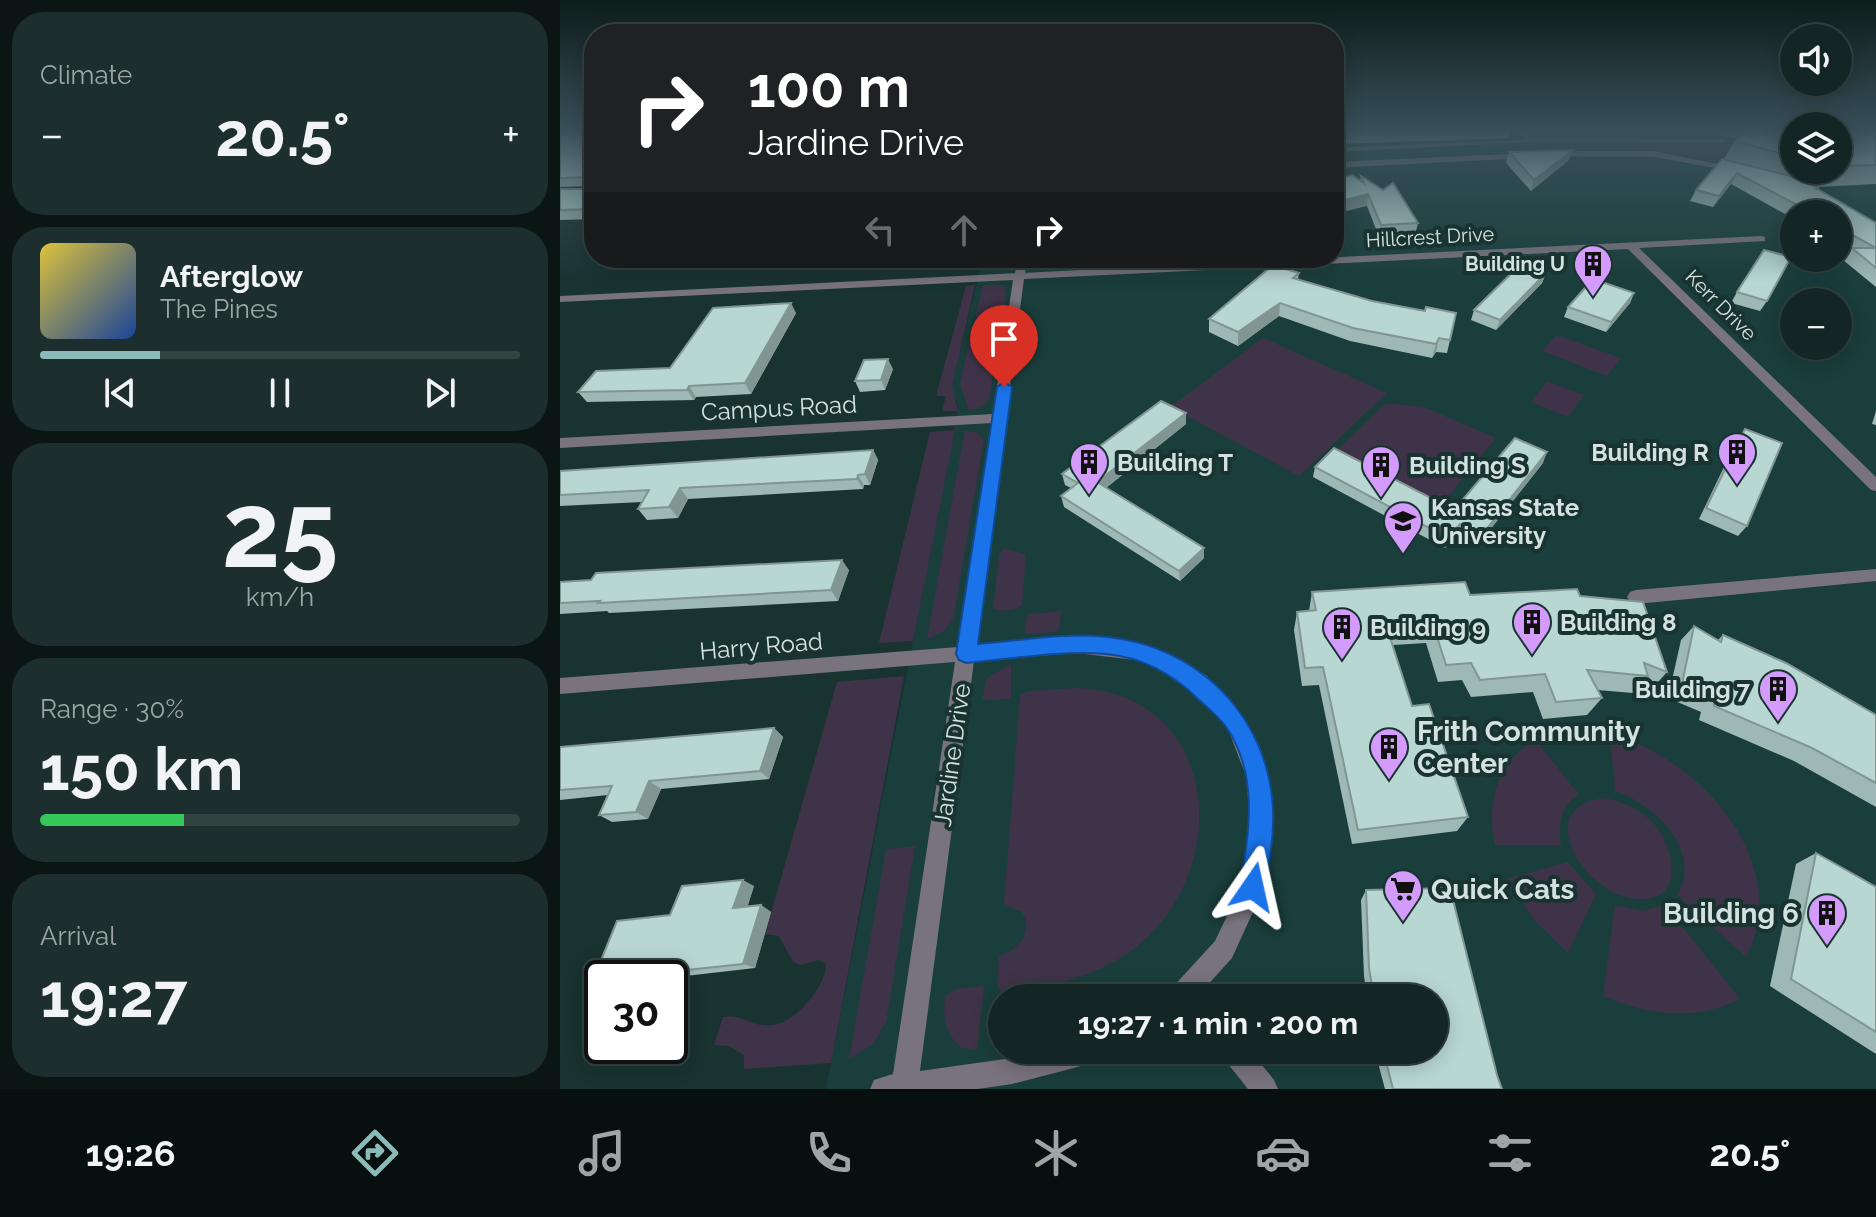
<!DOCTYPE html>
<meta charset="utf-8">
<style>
:root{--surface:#132625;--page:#1c2e2d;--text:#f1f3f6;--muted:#9da5a7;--line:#324342;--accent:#8bbbb9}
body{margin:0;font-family:Raleway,sans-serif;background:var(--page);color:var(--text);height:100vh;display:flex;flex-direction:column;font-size:30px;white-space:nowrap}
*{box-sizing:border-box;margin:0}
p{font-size:26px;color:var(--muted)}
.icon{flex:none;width:44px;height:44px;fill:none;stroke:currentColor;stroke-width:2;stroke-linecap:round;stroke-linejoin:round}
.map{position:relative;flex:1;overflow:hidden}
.sheet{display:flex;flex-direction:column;gap:12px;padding:12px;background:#0a1514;width:560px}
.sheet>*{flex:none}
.top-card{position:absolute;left:24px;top:24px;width:760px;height:244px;border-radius:32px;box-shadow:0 4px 20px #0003,0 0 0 2px var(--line);background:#202124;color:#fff;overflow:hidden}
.tools{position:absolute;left:1220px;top:24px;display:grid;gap:16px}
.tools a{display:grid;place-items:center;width:72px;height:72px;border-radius:50%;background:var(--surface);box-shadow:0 4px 20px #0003,0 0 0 2px var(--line);font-size:40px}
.speed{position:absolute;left:24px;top:960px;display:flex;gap:16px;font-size:40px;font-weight:700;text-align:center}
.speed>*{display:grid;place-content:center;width:104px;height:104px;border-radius:50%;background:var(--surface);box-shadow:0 4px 20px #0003,0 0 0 2px var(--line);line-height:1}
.speed .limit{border:4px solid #111;border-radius:12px;background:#fff;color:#111}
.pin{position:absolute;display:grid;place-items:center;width:68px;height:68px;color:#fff;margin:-82px -34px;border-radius:50% 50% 50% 0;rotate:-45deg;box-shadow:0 0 8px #0007}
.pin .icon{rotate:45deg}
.me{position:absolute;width:88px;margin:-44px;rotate:11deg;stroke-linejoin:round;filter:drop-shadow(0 0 6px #0008)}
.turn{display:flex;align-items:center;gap:28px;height:168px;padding:0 32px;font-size:36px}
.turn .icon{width:104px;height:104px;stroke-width:2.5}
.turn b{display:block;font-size:56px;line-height:68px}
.lanes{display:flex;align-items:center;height:76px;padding:0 32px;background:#0003;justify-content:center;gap:40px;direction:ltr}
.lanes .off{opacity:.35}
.big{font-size:60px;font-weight:700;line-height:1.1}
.sheet .card{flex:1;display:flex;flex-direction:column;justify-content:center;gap:12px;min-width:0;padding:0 28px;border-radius:32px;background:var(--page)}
.sheet .dial{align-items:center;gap:0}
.dial b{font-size:104px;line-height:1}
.song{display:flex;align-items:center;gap:24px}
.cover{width:96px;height:96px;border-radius:12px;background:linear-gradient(135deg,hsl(50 70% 55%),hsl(220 70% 35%))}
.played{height:8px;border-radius:4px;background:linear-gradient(90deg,var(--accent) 25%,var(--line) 25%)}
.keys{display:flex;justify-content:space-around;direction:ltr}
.heat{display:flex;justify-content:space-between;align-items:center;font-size:44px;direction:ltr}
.charge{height:12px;border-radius:6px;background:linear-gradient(90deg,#34c759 30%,var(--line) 0)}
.trip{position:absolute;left:428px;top:984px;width:460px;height:80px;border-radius:40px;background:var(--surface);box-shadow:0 4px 20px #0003,0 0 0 2px var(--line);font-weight:700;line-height:80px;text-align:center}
.tab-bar{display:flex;height:128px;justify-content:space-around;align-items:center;background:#080f0f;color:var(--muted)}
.tab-bar .icon{width:56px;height:56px}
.tab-bar .current{color:var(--accent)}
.tab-bar b{font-size:36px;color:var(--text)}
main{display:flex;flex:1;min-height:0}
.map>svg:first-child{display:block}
.built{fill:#1a3e3b;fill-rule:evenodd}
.green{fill:#3f3349}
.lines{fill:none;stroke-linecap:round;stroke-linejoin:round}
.lane{fill:#78737c;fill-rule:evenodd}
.street{fill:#78737c;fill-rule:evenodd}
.wall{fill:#9eb8b5}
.shaded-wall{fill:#819693}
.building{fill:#b8d6d2;stroke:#819693;stroke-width:2}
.route{fill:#1a73e8;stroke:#114b97;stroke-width:2}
.labels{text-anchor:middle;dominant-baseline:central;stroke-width:8;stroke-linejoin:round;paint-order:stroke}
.far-street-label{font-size:20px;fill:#d3e2e0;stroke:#193331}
.far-poi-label{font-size:20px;font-weight:bold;fill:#d3e2e0;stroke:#193331;text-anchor:end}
.street-label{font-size:24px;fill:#d3e2e0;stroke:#193331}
.poi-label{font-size:24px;font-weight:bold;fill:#d3e2e0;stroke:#193331;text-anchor:start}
.near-poi-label{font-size:28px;font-weight:bold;fill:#d3e2e0;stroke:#193331;text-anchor:start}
</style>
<main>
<section class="sheet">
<div class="card"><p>Climate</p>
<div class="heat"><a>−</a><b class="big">20.5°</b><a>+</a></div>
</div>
<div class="card">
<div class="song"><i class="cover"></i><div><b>Afterglow</b><p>The Pines</p></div></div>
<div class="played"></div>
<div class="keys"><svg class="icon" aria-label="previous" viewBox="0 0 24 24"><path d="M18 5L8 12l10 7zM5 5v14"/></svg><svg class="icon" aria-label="pause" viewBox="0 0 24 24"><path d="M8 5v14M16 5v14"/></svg><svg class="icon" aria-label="next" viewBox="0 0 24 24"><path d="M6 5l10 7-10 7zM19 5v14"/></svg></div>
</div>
<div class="card dial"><b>25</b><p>km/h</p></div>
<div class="card"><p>Range · 30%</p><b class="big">150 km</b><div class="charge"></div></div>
<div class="card"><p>Arrival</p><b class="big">19:27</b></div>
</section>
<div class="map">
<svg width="1316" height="1089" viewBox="0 0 1316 1089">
<rect width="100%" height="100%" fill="#193331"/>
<path class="built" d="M774 131H1234V170H1278L1316 131V1089H266L395 426 398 407 391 388 423 258H774ZM1234 214H1278V258H1234ZM1234 302H1278V346H1234ZM442 998H874V1050H442Z"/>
<g class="green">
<path d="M970 131H1126L1157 140H1046L1037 133 994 138Z"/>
<path d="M1066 143H1164L1173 147 1176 164 1064 146Z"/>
<path d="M415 285 392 386 398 411H382L386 396H376L406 286Z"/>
<path d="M423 285H443L446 293 429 399 422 407 409 411 400 383Z"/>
<path d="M996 335 1061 358 1047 376 982 351Z"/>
<path d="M703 338 827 393 739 476 610 407Z"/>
<path d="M987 381 1024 395 1008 417 971 402Z"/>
<path d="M826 403 864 407 936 438 882 504 776 451Z"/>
<path d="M395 430 353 641 319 643 370 432Z"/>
<path d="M405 430 418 433 424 439 393 620 383 632 367 639Z"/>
<path d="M444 548 466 554 462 605C457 611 441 611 433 610L439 555Z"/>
<path d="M504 611 501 613 499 629 496 632 465 634 466 619 470 614Z"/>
<path d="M451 664V699L422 700 427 678Z"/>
<path d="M344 676 271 1063 184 1069V1055L169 1046 154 1045 163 1017C175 1015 182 1019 193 1023 219 1031 236 1017 251 998 259 988 266 976 266 964L258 960 240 965 233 962 219 936 205 934 277 682Z"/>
<path d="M517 688C657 693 674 862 582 942 542 977 493 986 442 992L437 986 439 956C459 949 474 932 462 912L444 904 460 695 467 691Z"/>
<path d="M1050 735C1139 755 1235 864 1186 957L1117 895C1144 851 1094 804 1055 791Z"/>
<path d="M976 740 1019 795C1000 804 998 826 1001 845H935C926 803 936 762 976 740Z"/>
<path d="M1045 798C1062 802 1076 807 1089 819 1115 842 1128 904 1076 899 1023 894 970 805 1045 798Z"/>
<path d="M355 846 326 1022 313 1044 289 1059 326 849Z"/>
<path d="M1008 862 1036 894 1008 953 975 921 947 879Z"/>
<path d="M1055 905 1082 911 1105 905 1180 999C1134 1022 1089 1015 1043 996Z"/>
<path d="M424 986 417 1049 402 1048C384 1034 383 1018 385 996L396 989Z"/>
</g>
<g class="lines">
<g class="lane">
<path d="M958 131H966L970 138 1161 139 1165 141 1161 143 973 142 774 152V148L964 140Z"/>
<path d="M991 151H1094L1182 169 1178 172 1094 157 988 156 987 154Z"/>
<path d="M971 153V157L968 158 774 168V162Z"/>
<path d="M458 258H468L464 278 459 281 454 278Z"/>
<path d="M1316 569V581L1076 604 1070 602 1067 597 1070 592 1076 590Z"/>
<path d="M660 1050H690L714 1080 718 1089H688L664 1059Z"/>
</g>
<path class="street" d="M1201 236 1205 237V241L1079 248 1316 477V491L1311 490 1068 249 464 279 416 645 517 637 586 646 646 675 683 717 707 776 712 834 698 901 672 958 636 998H608L611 989 655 941 679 891 691 834 686 776 668 729 633 687 583 661 517 653 414 661 360 1071 452 1058 483 1050H546L542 1059 533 1063 452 1084 418 1089H310L314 1080 333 1074 395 662 0 694V678L398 647 432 423 0 448V438L433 414 453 280 0 302V296Z"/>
</g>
<g class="wall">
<path d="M0 131H34V219L0 220V189H28L29 186 0 187Z"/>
<path d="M774 131H951L949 138 774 144Z"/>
<path d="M1148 131H1234V170H1278V131H1316V184L1257 187 1259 188 1258 189 1316 223V287L1283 260 1290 250 1278 243V214H1234V219L1171 184 1153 207 1130 201 1136 190 1164 159 1176 138Z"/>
<path d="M949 152 1009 160 971 191 946 163Z"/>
<path d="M801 176 858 223 855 235 819 237 807 206 800 181Z"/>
<path d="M196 258H230L226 265 200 267Z"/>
<path d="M739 273 738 279 890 340 887 353 876 352 872 358 790 341 719 316 678 346 649 332V319Z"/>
<path d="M986 273 982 283 936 330 911 320 914 310Z"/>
<path d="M1177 292 1207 301 1200 311 1171 303Z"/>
<path d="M1074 293 1070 303 1046 332 1004 317 1008 307Z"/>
<path d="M236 313 191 394 136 397 134 400 27 402 18 392 110 368Z"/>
<path d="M333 369 325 390 300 392 295 381Z"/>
<path d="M1316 411V425L1312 424Z"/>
<path d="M626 413V424L546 488 644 558 620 581 504 507 501 496 511 488 505 485 502 474Z"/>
<path d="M1185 429 1187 526 1178 536 1139 519 1177 440Z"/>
<path d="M313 450 318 460 310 485H304L303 489 128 499 118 518 87 520 78 509 82 502 0 506V471Z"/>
<path d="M983 463 917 546 896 535 885 548 753 477 755 467 894 510Z"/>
<path d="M289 570 278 601 49 613 47 611 0 614V582Z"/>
<path d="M752 592 1020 596 1107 672 1091 690 1080 685 1073 693 1037 690 1042 698 1027 715 983 719 973 692 911 697 902 680 878 682 866 643 833 645 852 706 908 817 897 831 792 844 759 685 742 686 734 630 737 612 749 611Z"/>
<path d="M1134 626 1158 640 1163 635 1316 715V807L1234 761 1139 720 1141 712 1108 698 1121 640Z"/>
<path d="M214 728 223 737 209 779 101 789 88 819 52 822 39 815 48 795 0 800V747Z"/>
<path d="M1256 853 1316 887V1054L1210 986 1236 864Z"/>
<path d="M194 886 187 907 201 905 211 912 195 968 108 978H42V982L33 980 110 915Z"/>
<path d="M806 890 937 1075 942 1089H825L818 1063 816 1050H874V998H807L804 976 801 900Z"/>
</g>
<g class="shaded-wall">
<path d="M1013 150 1009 160 971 191 974 180Z"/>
<path d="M1177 173 1171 184 1153 207 1159 196Z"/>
<path d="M808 194 807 206 774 214V203Z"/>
<path d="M222 258H230L226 265Z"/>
<path d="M986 273 982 283 936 330 940 320Z"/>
<path d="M1074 293 1070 303 1046 332 1051 322Z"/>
<path d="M231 303 236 313 191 394 185 383Z"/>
<path d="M720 303 719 316 678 346V332Z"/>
<path d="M879 338 876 352 872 358 876 344Z"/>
<path d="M328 359 333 369 325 390 321 380Z"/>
<path d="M129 386 136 397 134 400 127 390Z"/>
<path d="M626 413V424L539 493 537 482Z"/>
<path d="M313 450 318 460 310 485 305 474Z"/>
<path d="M987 452 983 463 917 546 921 536Z"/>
<path d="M298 475 304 485 303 489 297 479Z"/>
<path d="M120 488 128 499 118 518 109 507Z"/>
<path d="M900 524 896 535 885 548 888 538Z"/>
<path d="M644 548V558L620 581 619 571Z"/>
<path d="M282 560 289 570 278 601 271 590Z"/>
<path d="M214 728 223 737 209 779 200 771Z"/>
<path d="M89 781 101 789 88 819 76 812Z"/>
<path d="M183 880 194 886 185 915 173 908Z"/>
<path d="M201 905 211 912 195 968 183 964Z"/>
</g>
<g class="building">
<path d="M0 131H34V209L0 210V189H28L31 180 28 177 0 178Z"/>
<path d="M1183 131H1234V157L1174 141Z"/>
<path d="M1278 131H1316V165L1278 166Z"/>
<path d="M1013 150 974 180 949 152Z"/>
<path d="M1162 159 1227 175 1259 188H1256L1316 223V248L1278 227V214H1254L1177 173 1159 196 1136 190Z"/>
<path d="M792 175 804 183 801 176 823 190 833 183 858 223 821 225 808 194 774 203V181Z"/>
<path d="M1292 248H1316V268Z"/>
<path d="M1204 250 1231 257 1207 301 1177 292Z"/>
<path d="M961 264 986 273 940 320 914 310Z"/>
<path d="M713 265 739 273 733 278 812 301 865 311 866 307 896 313 890 340 879 338 876 344 793 328 720 303 678 332 649 319Z"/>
<path d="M1033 279 1074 293 1051 322 1008 307Z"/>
<path d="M231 303 185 383 129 386 127 390 18 392 36 371 110 368 153 308Z"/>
<path d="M328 359 321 380 295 381 304 360Z"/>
<path d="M601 401 626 413 537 482 644 548 619 571 501 496 518 483 502 474Z"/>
<path d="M1185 429 1222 443 1187 526 1146 508Z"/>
<path d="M955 438 987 452 921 536 900 524 888 538 755 467 774 448 894 510Z"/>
<path d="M313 450 305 474 298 475 297 479 120 488 109 507 78 509 89 490 0 495V471Z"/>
<path d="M282 560 271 590 38 603 40 601 0 603V582L31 580 36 573Z"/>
<path d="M905 582 910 595 1017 589 1020 596 1083 602 1107 672 1084 663 1088 676 1027 670 1042 698 996 702 985 674 920 680 911 663 886 665 873 624 827 628 852 706 869 704 908 817 798 830 763 667 745 668 737 612 756 610 752 592Z"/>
<path d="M1134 626 1161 642 1163 635 1226 663 1316 715V783L1252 748 1154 706 1155 698 1122 684Z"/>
<path d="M214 728 200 771 89 781 76 812 39 815 52 786 0 790V747Z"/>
<path d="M1256 853 1316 887V1032L1231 979Z"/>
<path d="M183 880 173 908 201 905 183 964 33 980 57 921 110 915 122 886Z"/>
<path d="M890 888 937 1075 942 1089H833L823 1050H874V998H814L809 968 806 890Z"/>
</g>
<linearGradient id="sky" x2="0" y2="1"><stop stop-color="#0e1c1b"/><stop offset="0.46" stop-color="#38505a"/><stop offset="1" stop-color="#38505a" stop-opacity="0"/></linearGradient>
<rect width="1316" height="283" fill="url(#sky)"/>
<path class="route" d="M444 382 452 387 418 644C460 641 505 632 547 637 655 648 727 741 711 848 709 864 708 881 702 896L693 900 683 896 680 887C689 832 699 777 667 728 659 717 647 707 637 698 613 674 581 657 546 654 500 650 452 659 406 663L399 660 396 654 437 387Z"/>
<defs>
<g id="building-pin" transform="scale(2)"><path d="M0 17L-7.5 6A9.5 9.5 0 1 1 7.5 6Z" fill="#d39cfc" stroke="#193331"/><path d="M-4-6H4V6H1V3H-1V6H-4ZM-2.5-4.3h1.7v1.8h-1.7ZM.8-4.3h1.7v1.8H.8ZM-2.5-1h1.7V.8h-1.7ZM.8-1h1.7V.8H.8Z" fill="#111"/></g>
<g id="university-pin" transform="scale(2)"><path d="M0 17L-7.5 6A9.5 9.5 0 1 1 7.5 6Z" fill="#d39cfc" stroke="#193331"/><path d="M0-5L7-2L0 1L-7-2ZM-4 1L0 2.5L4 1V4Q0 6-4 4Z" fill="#111"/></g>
<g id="supermarket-pin" transform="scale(2)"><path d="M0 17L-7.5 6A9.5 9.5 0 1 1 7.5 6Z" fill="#d39cfc" stroke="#193331"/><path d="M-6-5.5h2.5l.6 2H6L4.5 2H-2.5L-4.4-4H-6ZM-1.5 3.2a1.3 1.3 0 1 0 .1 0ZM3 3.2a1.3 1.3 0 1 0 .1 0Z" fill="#111"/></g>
</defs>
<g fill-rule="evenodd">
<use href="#building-pin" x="1033" y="264"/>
<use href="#building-pin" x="1177" y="452"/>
<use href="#building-pin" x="529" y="462"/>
<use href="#building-pin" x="821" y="465"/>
<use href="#university-pin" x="843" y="521"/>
<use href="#building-pin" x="972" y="622"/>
<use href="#building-pin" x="782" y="627"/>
<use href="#building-pin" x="1218" y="689"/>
<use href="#building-pin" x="829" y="747"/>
<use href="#supermarket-pin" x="843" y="889"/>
<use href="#building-pin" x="1267" y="913"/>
</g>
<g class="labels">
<g class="far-street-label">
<text transform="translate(870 237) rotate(-3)">Hillcrest Drive</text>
<text transform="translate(1161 305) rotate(45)">Kerr Drive</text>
</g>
<g class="far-poi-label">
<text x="1005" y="264">Building U</text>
</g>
<g class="street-label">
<text transform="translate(219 408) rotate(-3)">Campus Road</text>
<text transform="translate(201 646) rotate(-5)">Harry Road</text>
<text transform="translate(392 755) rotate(-82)">Jardine Drive</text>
</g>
<g class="poi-label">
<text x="1149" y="452" text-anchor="end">Building R</text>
<text x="557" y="462">Building T</text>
<text x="849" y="465">Building S</text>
<text x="871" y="507">Kansas State<tspan x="871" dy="28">University</tspan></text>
<text x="1000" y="622">Building 8</text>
<text x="810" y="627">Building 9</text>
<text x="1190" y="689" text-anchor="end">Building 7</text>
</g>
<g class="near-poi-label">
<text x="857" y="731">Frith Community<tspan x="857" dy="32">Center</tspan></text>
<text x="871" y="889">Quick Cats</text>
<text x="1239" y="913" text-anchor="end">Building 6</text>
</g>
</g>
</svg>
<div class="tools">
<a><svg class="icon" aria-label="sound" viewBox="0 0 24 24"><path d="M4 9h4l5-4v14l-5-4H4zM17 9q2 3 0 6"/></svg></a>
<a><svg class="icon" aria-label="layers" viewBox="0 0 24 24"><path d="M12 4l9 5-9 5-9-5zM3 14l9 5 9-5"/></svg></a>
<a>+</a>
<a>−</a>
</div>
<div class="speed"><div class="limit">30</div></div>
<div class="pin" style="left:444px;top:387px;background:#d93025"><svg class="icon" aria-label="arrive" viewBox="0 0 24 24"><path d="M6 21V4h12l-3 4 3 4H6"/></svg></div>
<svg class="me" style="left:693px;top:887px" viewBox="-20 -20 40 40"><path d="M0-17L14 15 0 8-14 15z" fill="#1a73e8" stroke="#fff" stroke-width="4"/></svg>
<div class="trip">19:27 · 1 min · 200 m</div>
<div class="top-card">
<div class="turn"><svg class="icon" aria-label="right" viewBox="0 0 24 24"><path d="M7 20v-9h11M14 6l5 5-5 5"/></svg><div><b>100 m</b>Jardine Drive</div></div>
<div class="lanes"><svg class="icon off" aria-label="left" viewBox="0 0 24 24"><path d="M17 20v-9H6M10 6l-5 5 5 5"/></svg><svg class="icon off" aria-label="ahead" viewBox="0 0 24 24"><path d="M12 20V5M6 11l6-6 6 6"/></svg><svg class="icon" aria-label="right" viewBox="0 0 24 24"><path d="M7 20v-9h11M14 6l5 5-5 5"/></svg></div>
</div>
</div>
</main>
<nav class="tab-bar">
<b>19:26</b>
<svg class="icon current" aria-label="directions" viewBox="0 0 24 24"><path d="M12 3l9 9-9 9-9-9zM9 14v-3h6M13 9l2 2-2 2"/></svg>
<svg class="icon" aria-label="music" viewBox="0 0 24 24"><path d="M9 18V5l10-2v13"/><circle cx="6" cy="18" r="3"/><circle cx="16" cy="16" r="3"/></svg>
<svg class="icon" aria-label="phone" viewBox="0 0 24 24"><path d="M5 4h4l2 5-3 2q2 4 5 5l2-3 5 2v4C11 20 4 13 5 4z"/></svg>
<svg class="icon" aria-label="climate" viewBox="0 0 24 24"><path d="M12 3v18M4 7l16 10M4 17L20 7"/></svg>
<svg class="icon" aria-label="car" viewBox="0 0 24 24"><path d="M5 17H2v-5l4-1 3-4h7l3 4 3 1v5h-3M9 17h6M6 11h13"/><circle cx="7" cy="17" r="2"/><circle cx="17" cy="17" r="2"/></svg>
<svg class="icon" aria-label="filters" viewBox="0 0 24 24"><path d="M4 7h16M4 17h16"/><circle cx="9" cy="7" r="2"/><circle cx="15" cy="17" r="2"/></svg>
<b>20.5°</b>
</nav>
